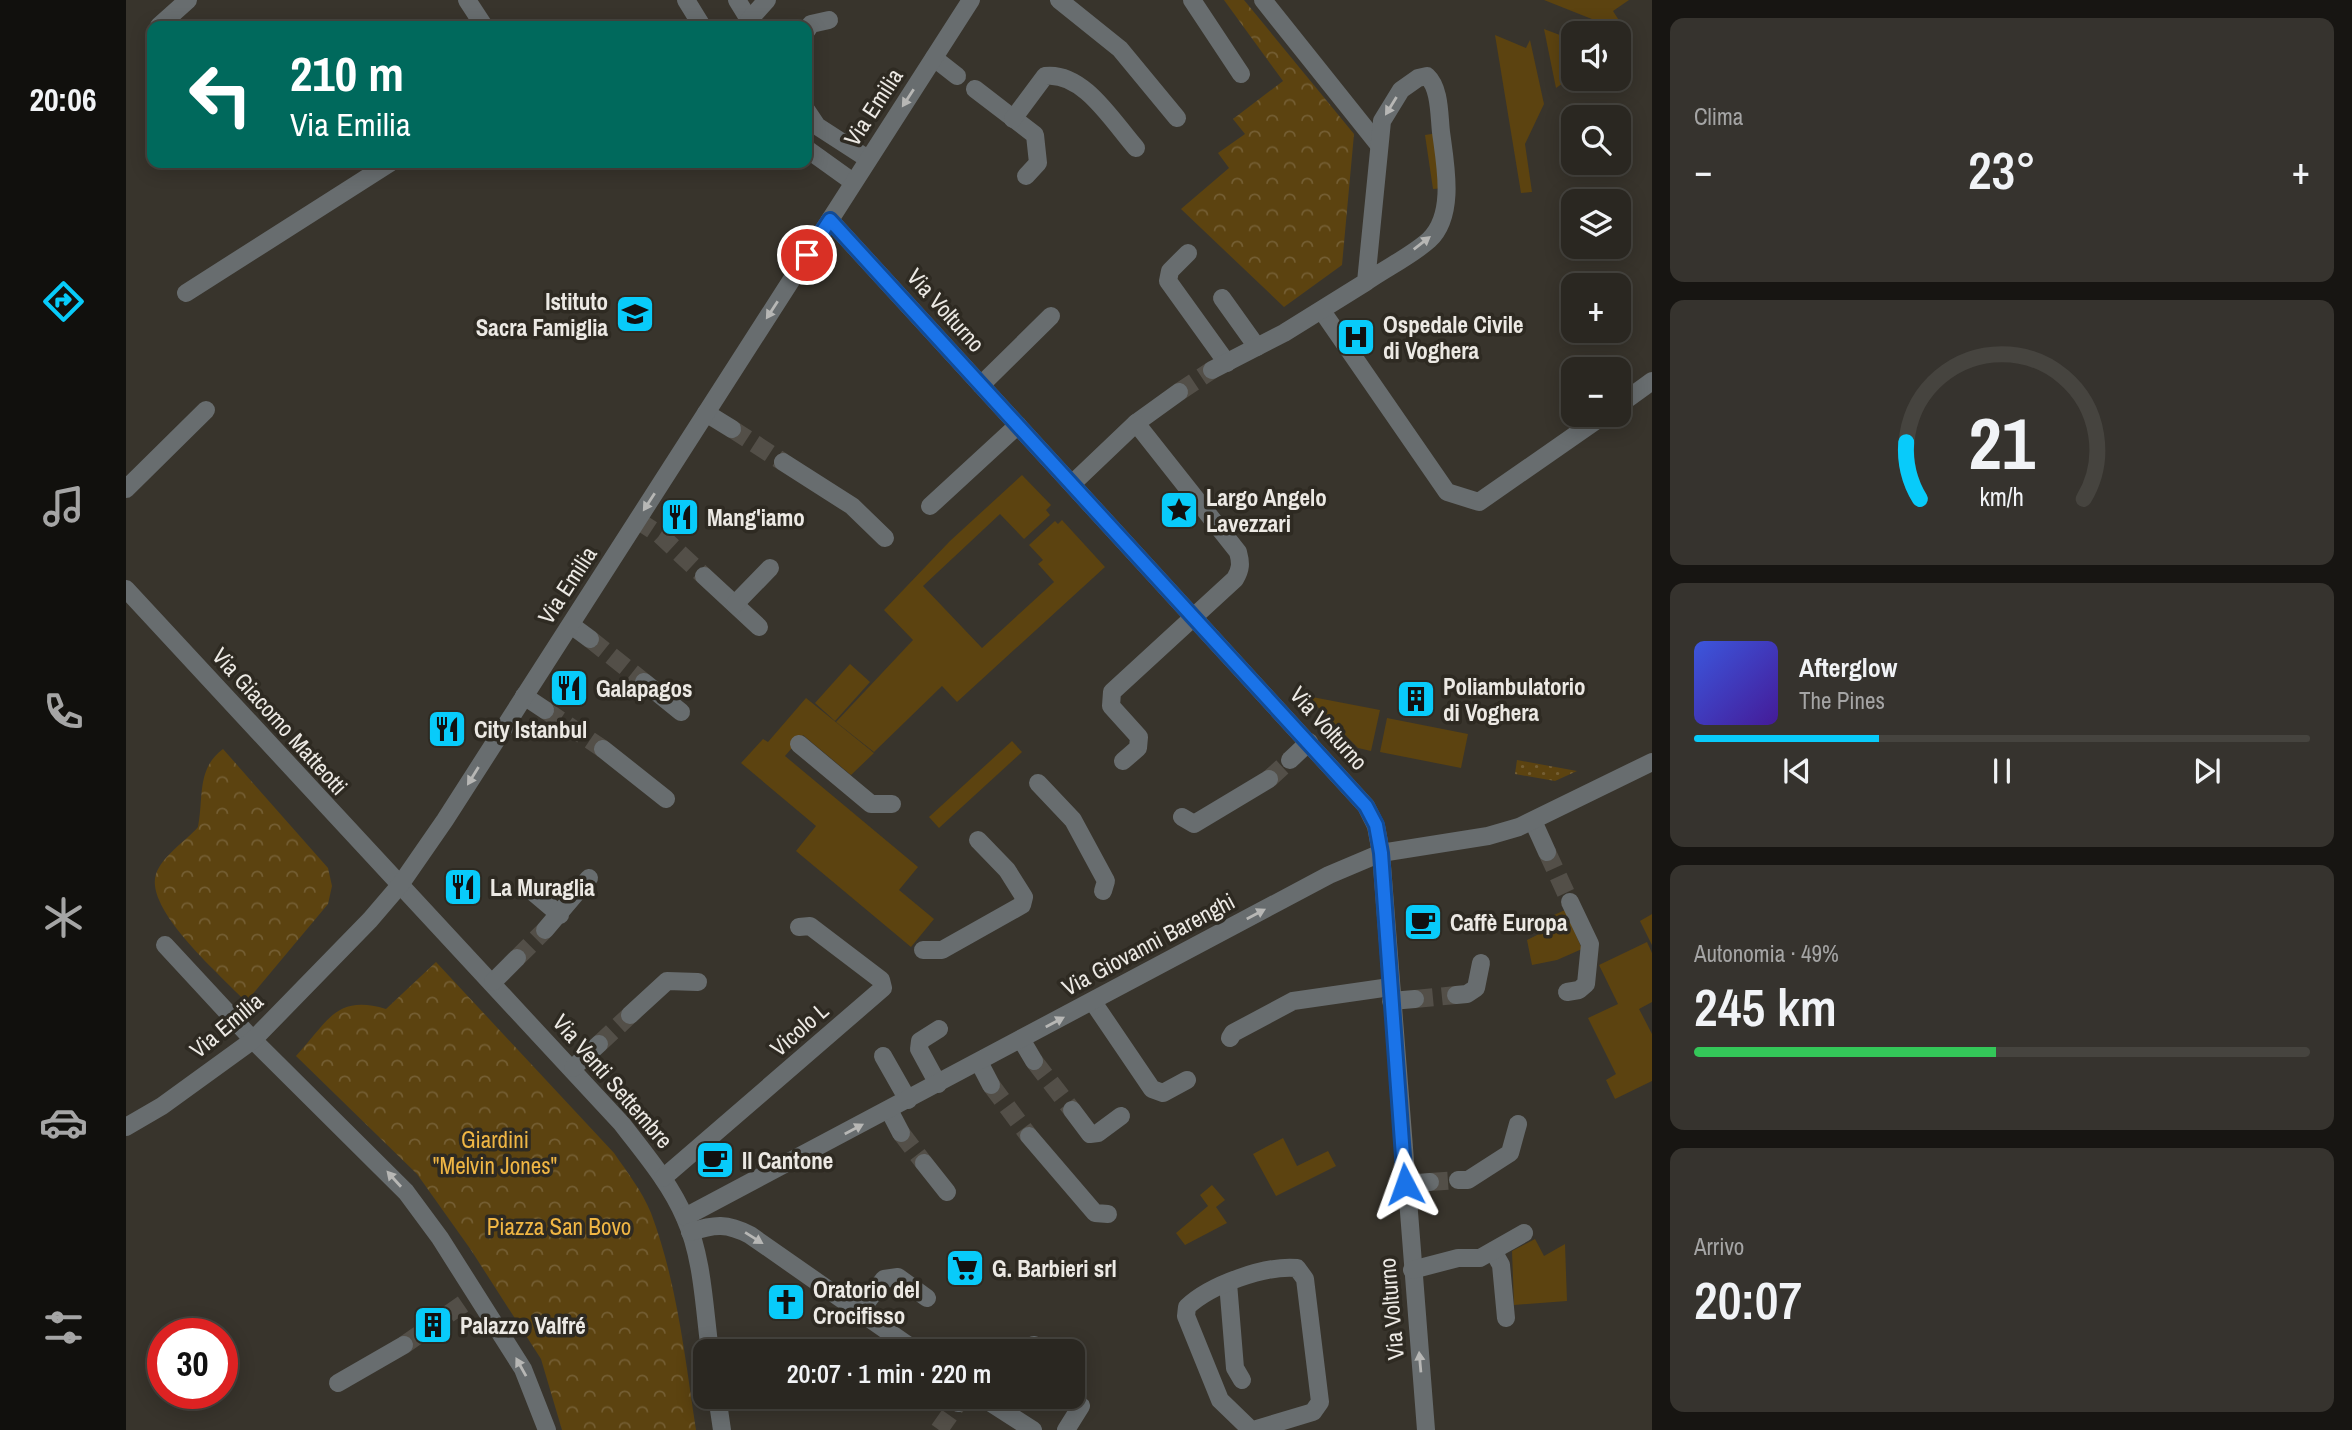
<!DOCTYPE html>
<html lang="it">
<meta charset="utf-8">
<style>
:root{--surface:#2a2721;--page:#36332e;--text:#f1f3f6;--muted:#a5a5a5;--line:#46443f;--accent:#08cbfa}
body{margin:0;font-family:"Archivo Narrow",sans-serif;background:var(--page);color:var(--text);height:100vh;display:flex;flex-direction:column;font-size:26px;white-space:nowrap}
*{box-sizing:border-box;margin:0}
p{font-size:23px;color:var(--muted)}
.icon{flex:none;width:38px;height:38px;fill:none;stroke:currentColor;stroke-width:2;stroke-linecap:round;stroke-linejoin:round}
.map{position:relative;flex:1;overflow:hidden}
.sheet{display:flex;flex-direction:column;gap:18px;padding:18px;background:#171512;width:700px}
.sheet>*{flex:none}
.guide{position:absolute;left:21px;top:21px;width:665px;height:147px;border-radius:14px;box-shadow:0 4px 18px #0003,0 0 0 2px var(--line);background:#00695c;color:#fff;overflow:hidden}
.controls{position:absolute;left:1435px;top:21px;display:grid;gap:14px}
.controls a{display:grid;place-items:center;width:70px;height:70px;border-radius:14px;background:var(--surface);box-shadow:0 4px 18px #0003,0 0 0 2px var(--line);font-size:35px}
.speed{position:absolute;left:21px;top:1318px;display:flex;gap:14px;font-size:35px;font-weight:700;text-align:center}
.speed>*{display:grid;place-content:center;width:91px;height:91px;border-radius:50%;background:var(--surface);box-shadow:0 4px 18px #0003,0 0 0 2px var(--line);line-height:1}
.speed .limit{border:10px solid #d22;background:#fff;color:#111}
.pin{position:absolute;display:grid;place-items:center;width:60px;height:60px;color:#fff;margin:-30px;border:4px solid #fff;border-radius:50%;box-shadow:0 2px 7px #0007}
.me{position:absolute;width:77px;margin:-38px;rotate:356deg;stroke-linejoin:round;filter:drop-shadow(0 0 5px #0008)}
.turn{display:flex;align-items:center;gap:24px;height:147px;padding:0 28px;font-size:32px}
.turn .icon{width:91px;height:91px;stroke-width:2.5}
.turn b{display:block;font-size:49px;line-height:60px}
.big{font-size:52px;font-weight:600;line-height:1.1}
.sheet .widget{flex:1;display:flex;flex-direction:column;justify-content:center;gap:10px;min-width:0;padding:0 24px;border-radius:14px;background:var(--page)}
.sheet .dial{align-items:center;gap:0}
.dial svg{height:182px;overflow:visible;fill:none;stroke:var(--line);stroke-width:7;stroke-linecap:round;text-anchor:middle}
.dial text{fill:var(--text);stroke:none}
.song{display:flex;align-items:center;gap:21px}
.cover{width:84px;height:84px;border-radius:10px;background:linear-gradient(135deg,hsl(230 70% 55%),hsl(260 70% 35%))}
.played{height:7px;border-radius:4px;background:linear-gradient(90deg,var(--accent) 30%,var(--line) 30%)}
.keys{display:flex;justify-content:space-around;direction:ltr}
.heat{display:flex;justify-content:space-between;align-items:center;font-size:38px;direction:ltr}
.charge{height:10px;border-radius:5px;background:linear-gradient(90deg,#34c759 49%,var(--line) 0)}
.trip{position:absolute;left:567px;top:1339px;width:392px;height:70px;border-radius:14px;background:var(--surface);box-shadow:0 4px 18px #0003,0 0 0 2px var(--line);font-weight:600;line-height:70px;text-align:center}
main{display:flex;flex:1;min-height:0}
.dock{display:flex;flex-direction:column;width:126px;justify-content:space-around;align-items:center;background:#11100d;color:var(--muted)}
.dock .icon{width:49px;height:49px}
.dock .current{color:var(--accent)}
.dock b{font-size:32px;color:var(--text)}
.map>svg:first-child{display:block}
.grass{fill:url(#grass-dots)}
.park{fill:url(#park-crowns)}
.garden{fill:#5c4310}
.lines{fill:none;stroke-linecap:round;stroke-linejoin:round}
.minor-tunnel{stroke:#534f48;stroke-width:18;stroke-dasharray:18 9;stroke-linecap:butt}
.minor{stroke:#686d6f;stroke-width:18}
.oneway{fill:#b7b7b5}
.route-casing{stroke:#114b97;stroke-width:18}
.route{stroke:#1a73e8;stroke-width:12}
.labels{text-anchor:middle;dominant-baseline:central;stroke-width:7;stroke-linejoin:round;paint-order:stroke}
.street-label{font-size:23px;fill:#ece9e4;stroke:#2e2a22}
.poi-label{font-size:23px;font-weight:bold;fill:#ece9e4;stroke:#2e2a22;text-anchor:start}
.park-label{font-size:23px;fill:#f0b644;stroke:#2e2a22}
</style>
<main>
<nav class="dock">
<b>20:06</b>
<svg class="icon current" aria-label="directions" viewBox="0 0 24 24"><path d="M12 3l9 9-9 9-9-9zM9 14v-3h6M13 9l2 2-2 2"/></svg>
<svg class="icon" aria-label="music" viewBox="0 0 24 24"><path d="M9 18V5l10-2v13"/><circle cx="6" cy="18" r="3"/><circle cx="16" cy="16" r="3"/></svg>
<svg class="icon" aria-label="phone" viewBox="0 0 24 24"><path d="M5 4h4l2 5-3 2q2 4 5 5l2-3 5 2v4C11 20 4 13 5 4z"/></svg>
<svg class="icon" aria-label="climate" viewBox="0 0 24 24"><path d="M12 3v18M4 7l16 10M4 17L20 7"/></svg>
<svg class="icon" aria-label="car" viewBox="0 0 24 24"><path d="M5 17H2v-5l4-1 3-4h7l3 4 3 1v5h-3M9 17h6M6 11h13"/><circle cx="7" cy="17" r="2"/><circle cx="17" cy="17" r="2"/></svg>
<svg class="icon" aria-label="filters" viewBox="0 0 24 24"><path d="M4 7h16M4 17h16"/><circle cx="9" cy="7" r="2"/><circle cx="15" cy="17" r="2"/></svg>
</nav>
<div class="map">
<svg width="1526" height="1430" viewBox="0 0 1526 1430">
<defs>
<pattern id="grass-dots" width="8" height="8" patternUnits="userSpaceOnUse" patternTransform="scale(1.75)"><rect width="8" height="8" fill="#5c4310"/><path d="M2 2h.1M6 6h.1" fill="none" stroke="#745e33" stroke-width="1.8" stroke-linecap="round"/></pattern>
<pattern id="park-crowns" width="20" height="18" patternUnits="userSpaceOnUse" patternTransform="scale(1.75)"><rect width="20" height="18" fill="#5c4310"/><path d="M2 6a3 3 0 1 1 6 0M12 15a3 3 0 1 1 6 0" fill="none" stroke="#745e33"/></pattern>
</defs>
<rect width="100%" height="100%" fill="#38342c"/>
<path class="grass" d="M1391 760 1451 771 1429 781 1389 774Z"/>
<g class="park">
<path d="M1098 0H1118L1228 134 1216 265 1158 307 1055 209 1103 168 1092 153 1119 134 1107 119 1157 81Z"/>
<path d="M97 749 202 868 206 886 202 904 120 1002C97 977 18 910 30 874 36 856 60 841 72 827 78 798 70 769 97 749Z"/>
<path d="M310 962 488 1153C501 1172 516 1191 525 1213 551 1282 559 1358 570 1430H436L415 1359 345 1250 291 1174 170 1056C202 1022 209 994 260 1009Z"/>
</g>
<g class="garden">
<path d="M1418 0H1503L1487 11 1501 33Z"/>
<path d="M1418 29 1447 40V76L1430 88Z"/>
<path d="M1369 35 1400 48 1404 40 1418 104 1399 144 1406 192 1395 193Z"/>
<path d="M1312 133 1320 188 1307 189 1299 135Z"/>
<path d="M896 475 925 505 920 510 924 515 898 539 874 514 797 586 856 648 928 582 912 564 917 560 903 545 929 521 932 524 936 520 979 567 831 702 816 686 748 752 710 722 787 640 758 610 824 541Z"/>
<path d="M724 664 744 682 709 721 689 703Z"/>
<path d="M1181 696 1254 710 1245 751 1232 748Z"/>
<path d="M680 698 748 753 725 775 677 735 659 756 792 867 773 890 808 919 785 947 670 851 690 826 615 763 637 739 642 742Z"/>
<path d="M1261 718 1342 734 1335 768 1254 752Z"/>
<path d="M886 741 896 752 813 828 803 817Z"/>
<path d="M1439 910 1456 949 1431 960 1406 965 1401 940 1423 929 1419 919Z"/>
<path d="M1526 914V945L1514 921Z"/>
<path d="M1521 942 1526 953V1002L1513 1009 1526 1034V1081L1489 1099 1480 1080 1490 1074 1462 1018 1492 1004 1473 965Z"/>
<path d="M1157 1138 1171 1166 1202 1151 1210 1166 1150 1196 1127 1154Z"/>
<path d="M1086 1185 1099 1200 1090 1207 1101 1223 1059 1245 1050 1233 1082 1206 1074 1195Z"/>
<path d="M1409 1239 1418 1256 1439 1244 1441 1301 1388 1305 1386 1251Z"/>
</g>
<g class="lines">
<g class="minor-tunnel">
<path d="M1053 392 1086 370"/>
<path d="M606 429 657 462"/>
<path d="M511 520 534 535 578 576"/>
<path d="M464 639 518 682"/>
<path d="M419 710 477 749"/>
<path d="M1143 779 1164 760"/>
<path d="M1421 852 1444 902"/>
<path d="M391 958 419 930"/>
<path d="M1289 999 1330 995"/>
<path d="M473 1044 504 1015"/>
<path d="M908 1061 946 1110"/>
<path d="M865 1085 903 1136"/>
<path d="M775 1133 798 1163"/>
<path d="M1304 1182 1332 1180"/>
<path d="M278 1345 337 1304"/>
<path d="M813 1430 832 1403"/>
</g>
<g class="minor">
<path d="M341 0 358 26"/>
<path d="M560 0 576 26"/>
<path d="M611 0 627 26"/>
<path d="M933 0 994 49 1051 118"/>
<path d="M1066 0 1115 74"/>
<path d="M1137 0 1252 144"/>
<path d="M623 20 641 0"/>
<path d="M33 26 62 0"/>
<path d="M681 30 685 24 703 20"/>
<path d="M808 58 831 76"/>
<path d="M849 89 909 135 912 163 900 176"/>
<path d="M681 111 691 126 742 159"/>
<path d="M887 119 919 76C957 71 987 122 1010 148"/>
<path d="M681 149 727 182"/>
<path d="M704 220 1240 806 1250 826 1255 853 1300 1430"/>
<path d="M1062 253 1044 271 1042 281 1101 363"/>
<path d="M60 293 264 163"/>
<path d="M1096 298 1131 347"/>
<path d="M1196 311 1321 492 1353 502 1478 415"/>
<path d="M1086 370 1158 333 1240 282 1256 121 1275 90 1292 78 1301 76C1314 88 1313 114 1315 132 1319 163 1330 215 1303 240 1285 256 1260 268 1240 282"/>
<path d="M855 385 925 316"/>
<path d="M1493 405 1526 381"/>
<path d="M580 413 606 429"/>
<path d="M1010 423 1053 392"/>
<path d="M657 462 726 506 759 538"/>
<path d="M946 484 1010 423 1112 552C1115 563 1115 569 1109 579L986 692 985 706 1013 737 1012 748 997 761"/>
<path d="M0 489 80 410"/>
<path d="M804 506 892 425"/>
<path d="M578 576 633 627"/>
<path d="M0 589 496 1124C519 1154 544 1183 559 1218 577 1258 578 1308 584 1351"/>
<path d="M609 604 644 568"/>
<path d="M445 625 464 639"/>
<path d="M518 682 555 712"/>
<path d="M398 696 419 710"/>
<path d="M673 744 745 804H766"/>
<path d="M477 749 540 799"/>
<path d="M1164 760 1183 742"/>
<path d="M912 783 947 820 980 881 977 891"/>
<path d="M1056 817 1068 824 1143 779"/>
<path d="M1407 821 1421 852"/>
<path d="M408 893 434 915"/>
<path d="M419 930 463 878"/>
<path d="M39 945 127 1040 280 1192 314 1238 397 1369 421 1430"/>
<path d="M797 950H816L896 905 898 897 881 870 852 840"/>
<path d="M367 982 391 958"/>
<path d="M1441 992 1453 990 1460 984 1464 944 1444 902"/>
<path d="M1330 995 1341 994 1350 988 1355 963"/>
<path d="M1265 1001 1289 999"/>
<path d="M967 1002 1026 1089 1037 1093 1061 1080"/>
<path d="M504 1015 541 981 572 982"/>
<path d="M1104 1038 1107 1033 1167 1001 1264 987"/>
<path d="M895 1039 908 1061"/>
<path d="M757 1056 782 1100"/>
<path d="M853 1062 865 1085"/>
<path d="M447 1068 473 1044"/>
<path d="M812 1084 793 1049 794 1041 813 1029"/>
<path d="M763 1110 775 1133"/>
<path d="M946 1110 964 1134 972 1133 995 1116"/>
<path d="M0 1127 36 1106 127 1040 244 920 274 885 319 820 845 0"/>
<path d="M903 1136 969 1213 982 1214"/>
<path d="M798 1163 821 1192"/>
<path d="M537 1178 757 988 755 980 684 926 673 927"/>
<path d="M1332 1180H1342L1384 1153 1392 1124"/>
<path d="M1279 1184 1304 1182"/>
<path d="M559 1217 1203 875 1255 853 1362 836 1393 827 1526 762"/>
<path d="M564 1232C589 1224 601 1223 624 1235L790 1351"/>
<path d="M1367 1251 1375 1265 1380 1318"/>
<path d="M1286 1270 1332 1258H1354L1398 1233"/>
<path d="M1102 1283 1109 1368 1116 1380"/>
<path d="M734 1311 758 1279 772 1277 801 1298"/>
<path d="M892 1351 908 1345"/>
<path d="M212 1383 278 1345"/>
<path d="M591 1396 596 1430"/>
<path d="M854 1396 907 1430"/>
<path d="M832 1403 837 1396"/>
<path d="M940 1430 955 1406"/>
<path d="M1125 1430 1094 1400 1060 1316 1061 1307C1084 1285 1139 1265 1171 1268L1179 1279 1194 1402 1187 1412 1127 1430"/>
</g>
</g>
<defs><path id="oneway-solid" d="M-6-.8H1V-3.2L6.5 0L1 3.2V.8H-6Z" transform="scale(1.75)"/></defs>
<g class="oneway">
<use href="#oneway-solid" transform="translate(782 98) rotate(123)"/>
<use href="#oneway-solid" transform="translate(1265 106) rotate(122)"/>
<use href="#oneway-solid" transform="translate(1296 243) rotate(-38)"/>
<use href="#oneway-solid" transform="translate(646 310) rotate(123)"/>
<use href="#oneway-solid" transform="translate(523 502) rotate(123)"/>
<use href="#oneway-solid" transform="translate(347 776) rotate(122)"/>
<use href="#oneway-solid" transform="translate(1130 914) rotate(-28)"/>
<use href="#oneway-solid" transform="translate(929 1022) rotate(-28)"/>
<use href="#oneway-solid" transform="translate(728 1129) rotate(-28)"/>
<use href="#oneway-solid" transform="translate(268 1179) rotate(-132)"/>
<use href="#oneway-solid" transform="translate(628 1238) rotate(32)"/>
<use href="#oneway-solid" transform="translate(1294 1362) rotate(-95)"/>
<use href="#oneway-solid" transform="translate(395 1367) rotate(-119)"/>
</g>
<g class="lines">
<g class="route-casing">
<path id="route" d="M681 255 704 220 1240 806 1250 825 1255 853 1279 1184"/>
</g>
<use href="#route" class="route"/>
</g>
<defs>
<g id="school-square" transform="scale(2.0125)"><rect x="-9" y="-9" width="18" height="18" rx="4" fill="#08cbfa" stroke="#2e2a22"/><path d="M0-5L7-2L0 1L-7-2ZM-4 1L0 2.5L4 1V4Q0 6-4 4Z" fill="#111"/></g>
<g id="hospital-square" transform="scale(2.0125)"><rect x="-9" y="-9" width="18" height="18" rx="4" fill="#08cbfa" stroke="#2e2a22"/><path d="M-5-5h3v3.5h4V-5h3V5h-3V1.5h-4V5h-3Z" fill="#111"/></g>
<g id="sight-square" transform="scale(2.0125)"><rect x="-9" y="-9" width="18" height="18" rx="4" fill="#08cbfa" stroke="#2e2a22"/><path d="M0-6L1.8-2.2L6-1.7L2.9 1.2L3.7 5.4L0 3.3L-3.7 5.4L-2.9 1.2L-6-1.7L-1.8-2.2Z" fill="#111"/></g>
<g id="restaurant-square" transform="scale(2.0125)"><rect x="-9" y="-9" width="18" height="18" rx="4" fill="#08cbfa" stroke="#2e2a22"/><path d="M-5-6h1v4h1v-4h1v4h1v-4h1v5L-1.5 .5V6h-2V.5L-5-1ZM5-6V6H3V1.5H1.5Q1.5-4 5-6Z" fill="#111"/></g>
<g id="building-square" transform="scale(2.0125)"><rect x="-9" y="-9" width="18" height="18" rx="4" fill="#08cbfa" stroke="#2e2a22"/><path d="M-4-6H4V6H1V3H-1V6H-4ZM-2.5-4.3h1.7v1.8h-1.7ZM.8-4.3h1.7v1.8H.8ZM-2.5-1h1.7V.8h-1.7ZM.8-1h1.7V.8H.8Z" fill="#111"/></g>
<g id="cafe-square" transform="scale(2.0125)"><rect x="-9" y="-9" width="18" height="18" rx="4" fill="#08cbfa" stroke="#2e2a22"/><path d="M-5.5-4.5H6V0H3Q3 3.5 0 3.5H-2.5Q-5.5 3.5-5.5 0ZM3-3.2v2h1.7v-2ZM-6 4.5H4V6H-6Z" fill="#111"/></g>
<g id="supermarket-square" transform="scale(2.0125)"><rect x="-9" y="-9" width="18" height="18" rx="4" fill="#08cbfa" stroke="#2e2a22"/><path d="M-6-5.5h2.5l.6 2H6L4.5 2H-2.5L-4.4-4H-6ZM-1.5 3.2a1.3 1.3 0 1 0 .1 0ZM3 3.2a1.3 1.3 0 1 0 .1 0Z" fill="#111"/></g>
<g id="church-square" transform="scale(2.0125)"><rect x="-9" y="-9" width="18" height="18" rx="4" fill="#08cbfa" stroke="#2e2a22"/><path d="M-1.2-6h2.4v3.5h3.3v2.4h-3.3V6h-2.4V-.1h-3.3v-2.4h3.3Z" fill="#111"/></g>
</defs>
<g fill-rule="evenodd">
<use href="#school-square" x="509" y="314"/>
<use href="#hospital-square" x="1230" y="337"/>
<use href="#sight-square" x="1053" y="510"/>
<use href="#restaurant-square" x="554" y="517"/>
<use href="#restaurant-square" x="443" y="688"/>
<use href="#building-square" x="1290" y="699"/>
<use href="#restaurant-square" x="321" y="729"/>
<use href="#restaurant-square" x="337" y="887"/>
<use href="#cafe-square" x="1297" y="922"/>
<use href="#cafe-square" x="589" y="1160"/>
<use href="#supermarket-square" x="839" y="1268"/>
<use href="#church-square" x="660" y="1302"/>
<use href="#building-square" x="307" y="1325"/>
</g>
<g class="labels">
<g class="street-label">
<text transform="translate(747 107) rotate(-57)">Via Emilia</text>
<text transform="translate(820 310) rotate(48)">Via Volturno</text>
<text transform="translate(441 585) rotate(-57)">Via Emilia</text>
<text transform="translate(154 721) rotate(48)">Via Giacomo Matteotti</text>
<text transform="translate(1203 728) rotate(48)">Via Volturno</text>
<text transform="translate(1022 944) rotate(-28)">Via Giovanni Barenghi</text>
<text transform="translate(100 1025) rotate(-40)">Via Emilia</text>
<text transform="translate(673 1029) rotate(-41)">Vicolo L</text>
<text transform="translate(487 1081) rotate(49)">Via Venti Settembre</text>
<text transform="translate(1265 1309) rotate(-95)">Via Volturno</text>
</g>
<g class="poi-label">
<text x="482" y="301" text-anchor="end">Istituto<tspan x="482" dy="26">Sacra Famiglia</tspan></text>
<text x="1257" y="324">Ospedale Civile<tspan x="1257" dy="26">di Voghera</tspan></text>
<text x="1080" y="497">Largo Angelo<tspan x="1080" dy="26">Lavezzari</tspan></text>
<text x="581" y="517">Mang'iamo</text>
<text x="1317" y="686">Poliambulatorio<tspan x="1317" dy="26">di Voghera</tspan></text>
<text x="470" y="688">Galapagos</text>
<text x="348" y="729">City Istanbul</text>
<text x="364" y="887">La Muraglia</text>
<text x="1324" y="922">Caffè Europa</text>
<text x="616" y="1160">Il Cantone</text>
<text x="866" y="1268">G. Barbieri srl</text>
<text x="687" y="1289">Oratorio del<tspan x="687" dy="26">Crocifisso</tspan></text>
<text x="334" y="1325">Palazzo Valfré</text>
</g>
<g class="park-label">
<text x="369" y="1139">Giardini<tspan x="369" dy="26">"Melvin Jones"</tspan></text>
<text x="433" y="1226">Piazza San Bovo</text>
</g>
</g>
</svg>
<div class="controls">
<a><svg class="icon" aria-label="sound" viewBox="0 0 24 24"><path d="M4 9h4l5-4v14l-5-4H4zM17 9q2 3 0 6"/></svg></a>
<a><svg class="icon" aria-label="search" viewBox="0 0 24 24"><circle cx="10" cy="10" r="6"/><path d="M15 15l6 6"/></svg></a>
<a><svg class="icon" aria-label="layers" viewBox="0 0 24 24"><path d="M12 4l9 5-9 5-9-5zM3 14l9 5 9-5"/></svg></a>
<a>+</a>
<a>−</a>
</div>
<div class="speed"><div class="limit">30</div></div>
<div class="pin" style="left:681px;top:255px;background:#d93025"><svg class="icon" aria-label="arrive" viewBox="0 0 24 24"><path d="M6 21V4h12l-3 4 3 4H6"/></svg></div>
<svg class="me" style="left:1279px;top:1184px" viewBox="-20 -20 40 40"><path d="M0-17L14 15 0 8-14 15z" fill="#1a73e8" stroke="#fff" stroke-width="4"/></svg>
<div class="trip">20:07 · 1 min · 220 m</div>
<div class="guide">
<div class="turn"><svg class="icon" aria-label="left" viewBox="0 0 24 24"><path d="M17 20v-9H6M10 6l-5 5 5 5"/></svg><div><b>210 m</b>Via Emilia</div></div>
</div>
</div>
<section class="sheet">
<div class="widget"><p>Clima</p>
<div class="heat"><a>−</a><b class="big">23°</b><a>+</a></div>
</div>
<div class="widget dial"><svg viewBox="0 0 100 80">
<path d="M14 69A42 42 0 1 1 86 69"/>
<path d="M14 69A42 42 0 0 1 8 44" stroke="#08cbfa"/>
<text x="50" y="56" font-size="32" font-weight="700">21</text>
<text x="50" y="72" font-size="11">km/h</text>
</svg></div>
<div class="widget">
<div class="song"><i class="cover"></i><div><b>Afterglow</b><p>The Pines</p></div></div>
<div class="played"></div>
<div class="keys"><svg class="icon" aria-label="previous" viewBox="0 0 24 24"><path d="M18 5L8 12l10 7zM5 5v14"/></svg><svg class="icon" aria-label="pause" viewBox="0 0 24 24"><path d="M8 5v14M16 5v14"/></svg><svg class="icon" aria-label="next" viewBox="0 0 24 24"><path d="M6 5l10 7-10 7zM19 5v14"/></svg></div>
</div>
<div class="widget"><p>Autonomia · 49%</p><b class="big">245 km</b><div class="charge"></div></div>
<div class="widget"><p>Arrivo</p><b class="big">20:07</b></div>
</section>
</main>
